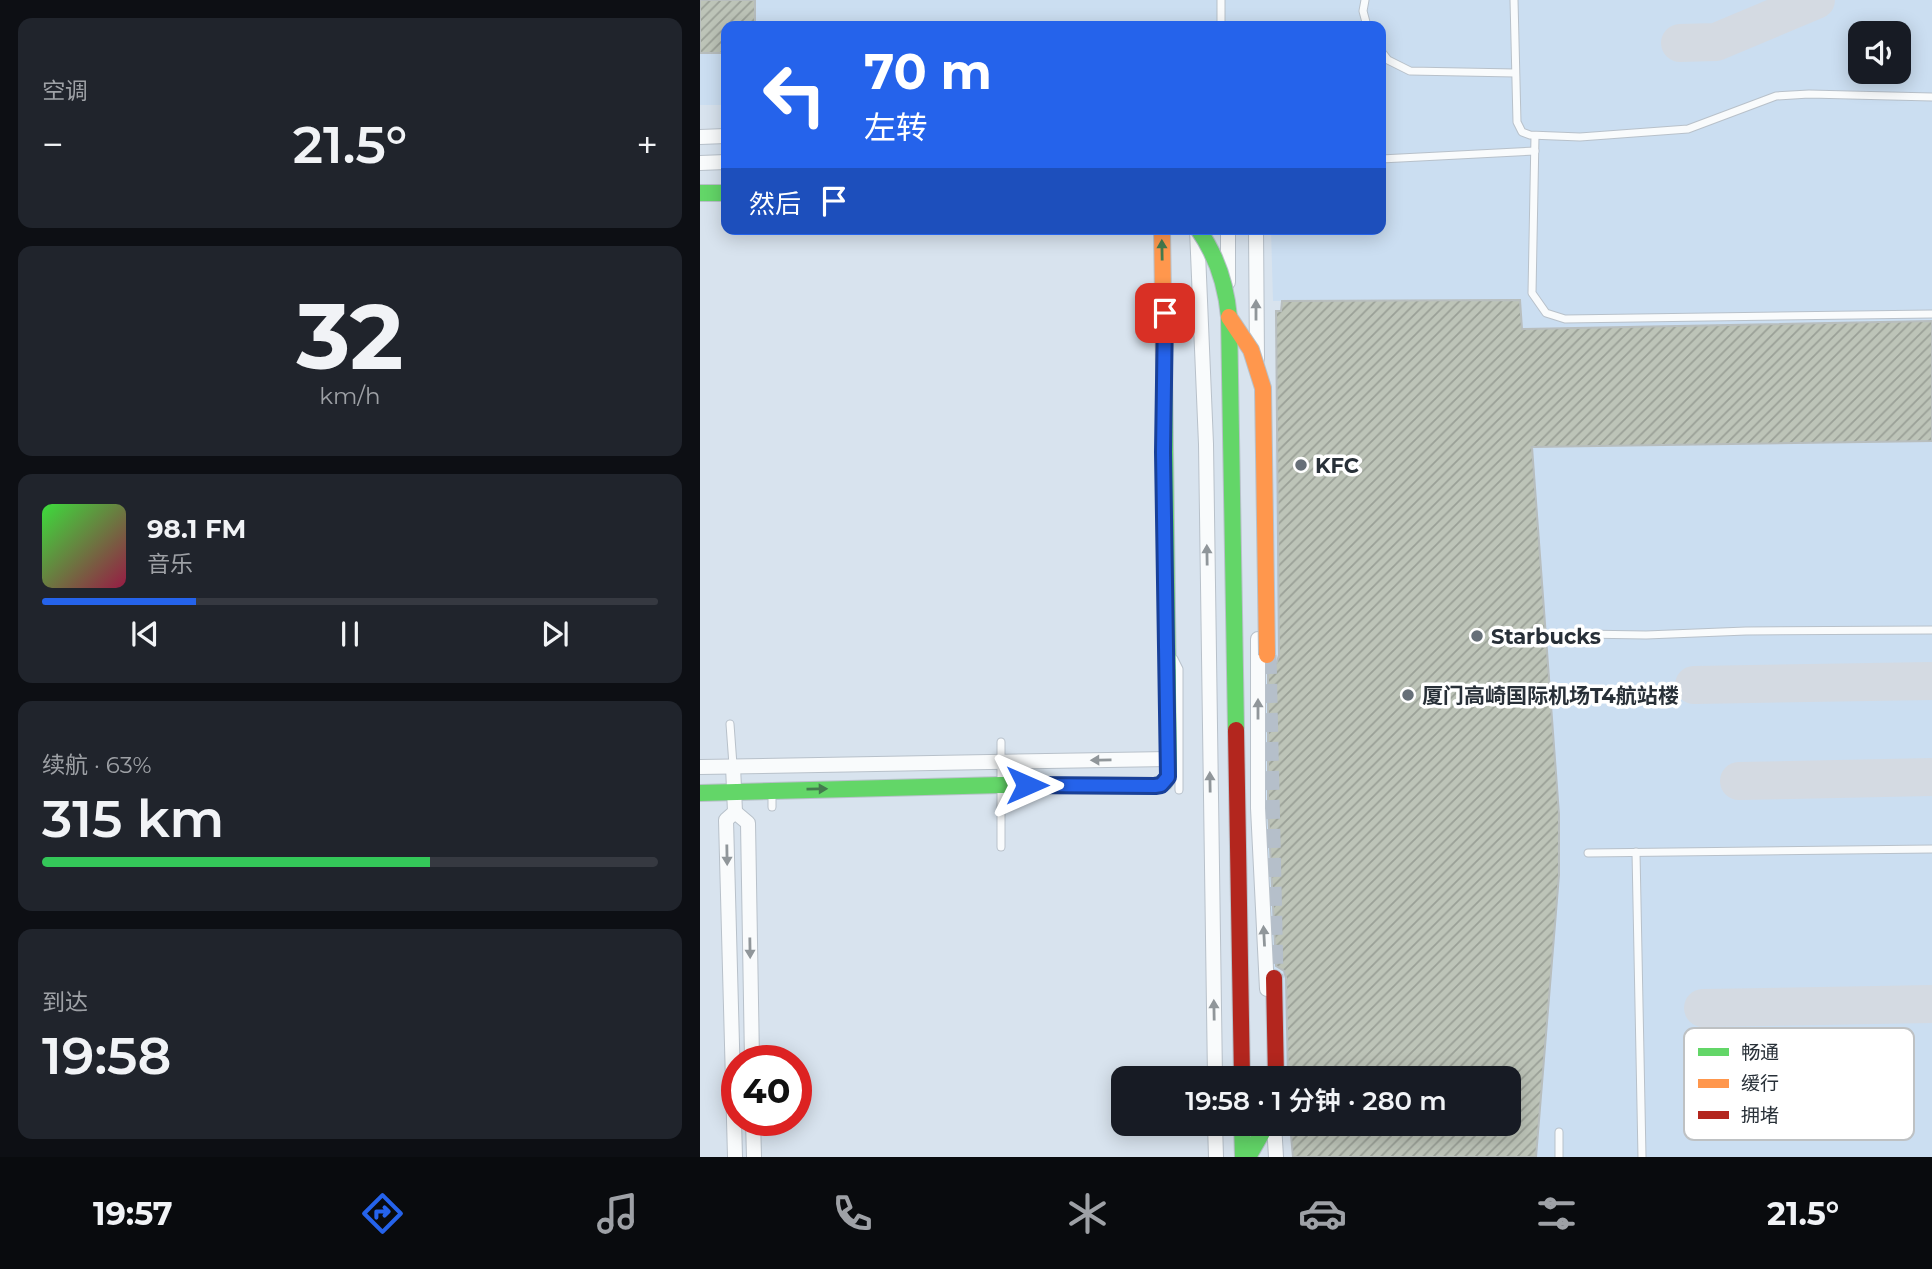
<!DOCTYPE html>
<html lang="zh">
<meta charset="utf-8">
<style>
:root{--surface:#171b24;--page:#20242c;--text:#f1f3f6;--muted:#9ea1a6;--line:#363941;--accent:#2563eb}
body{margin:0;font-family:Montserrat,"Noto Sans SC",sans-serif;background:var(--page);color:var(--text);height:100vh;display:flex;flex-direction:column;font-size:26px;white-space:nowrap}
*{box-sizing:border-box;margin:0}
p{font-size:23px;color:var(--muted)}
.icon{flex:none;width:38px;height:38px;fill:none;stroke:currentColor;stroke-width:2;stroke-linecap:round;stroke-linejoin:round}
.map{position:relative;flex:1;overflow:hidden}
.panel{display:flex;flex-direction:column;gap:18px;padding:18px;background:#0d0f14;width:700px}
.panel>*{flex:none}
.banner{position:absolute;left:21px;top:21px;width:665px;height:214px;border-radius:14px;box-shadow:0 4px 18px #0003;background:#2563eb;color:#fff;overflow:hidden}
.buttons{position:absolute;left:1148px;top:21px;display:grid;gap:14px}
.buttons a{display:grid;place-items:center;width:63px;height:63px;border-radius:14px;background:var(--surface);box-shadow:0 4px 18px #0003;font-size:35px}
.speed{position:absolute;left:21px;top:1045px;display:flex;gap:14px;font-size:35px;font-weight:700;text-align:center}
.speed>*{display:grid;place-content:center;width:91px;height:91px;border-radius:50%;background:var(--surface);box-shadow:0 4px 18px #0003;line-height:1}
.speed .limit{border:10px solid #d22;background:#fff;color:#111}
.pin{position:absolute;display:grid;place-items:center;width:60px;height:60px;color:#fff;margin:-30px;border-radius:14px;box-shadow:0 4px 10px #0006}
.me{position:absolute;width:77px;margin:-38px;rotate:90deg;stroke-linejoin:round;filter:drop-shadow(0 0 5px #0008)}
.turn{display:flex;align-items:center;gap:24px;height:147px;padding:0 28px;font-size:32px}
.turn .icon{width:91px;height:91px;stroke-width:2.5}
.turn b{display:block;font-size:49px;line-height:60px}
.then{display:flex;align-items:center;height:66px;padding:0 28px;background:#0003;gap:14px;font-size:26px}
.big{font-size:52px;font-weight:600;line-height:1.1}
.panel .widget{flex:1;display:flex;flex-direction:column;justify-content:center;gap:10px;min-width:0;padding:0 24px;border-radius:14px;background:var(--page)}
.panel .dial{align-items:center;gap:0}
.dial b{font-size:91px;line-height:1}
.song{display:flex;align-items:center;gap:21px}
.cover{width:84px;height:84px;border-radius:10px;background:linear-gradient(135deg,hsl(120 70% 55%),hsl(340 70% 35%))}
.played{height:7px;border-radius:4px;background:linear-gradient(90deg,var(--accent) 25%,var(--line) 25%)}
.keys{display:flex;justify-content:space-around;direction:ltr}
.heat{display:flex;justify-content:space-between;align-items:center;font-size:38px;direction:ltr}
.charge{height:10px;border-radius:5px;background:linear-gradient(90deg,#34c759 63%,var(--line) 0)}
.trip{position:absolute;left:411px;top:1066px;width:410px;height:70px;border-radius:14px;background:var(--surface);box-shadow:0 4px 18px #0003;font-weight:600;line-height:70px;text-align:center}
.dock{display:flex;height:112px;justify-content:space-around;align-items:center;background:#090b0e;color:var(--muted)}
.dock .icon{width:49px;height:49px}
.dock .active{color:var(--accent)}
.dock b{font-size:32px;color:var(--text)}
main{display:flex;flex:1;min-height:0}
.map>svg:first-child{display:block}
.built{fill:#cbdef1;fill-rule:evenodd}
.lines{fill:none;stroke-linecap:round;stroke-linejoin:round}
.taxiway{stroke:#d4dae2;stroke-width:38}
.building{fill:url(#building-hatch);stroke:#b8bebe;stroke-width:2}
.secondary-tunnel{stroke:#b5bfca;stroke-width:19;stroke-dasharray:19 10;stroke-linecap:butt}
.lane-casing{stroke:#b8c1ca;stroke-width:9}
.street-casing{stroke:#b8c1ca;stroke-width:16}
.fast-casing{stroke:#b8c1ca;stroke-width:18}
.slow-casing{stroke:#b8c1ca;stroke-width:18}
.jam-casing{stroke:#b8c1ca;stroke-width:18}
.lane{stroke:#f9fbfc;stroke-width:7}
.street{stroke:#f9fbfc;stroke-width:14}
.fast{stroke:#63d668;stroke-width:16}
.slow{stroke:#ff974d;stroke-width:16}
.jam{stroke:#b3261e;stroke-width:16}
.fast-bridge-casing{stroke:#b8c1ca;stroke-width:18;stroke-linecap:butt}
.slow-bridge-casing{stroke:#b8c1ca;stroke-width:18;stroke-linecap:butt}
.jam-bridge-casing{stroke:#b8c1ca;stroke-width:18;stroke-linecap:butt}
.fast-bridge{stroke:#63d668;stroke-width:16}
.slow-bridge{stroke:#ff974d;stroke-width:16}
.jam-bridge{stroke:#b3261e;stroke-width:16}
.oneway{fill:#437b4e}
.oneway2{fill:#90969a}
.route-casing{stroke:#184099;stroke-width:18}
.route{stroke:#2563eb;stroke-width:12}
.poi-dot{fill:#666f78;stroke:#fff;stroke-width:2.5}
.labels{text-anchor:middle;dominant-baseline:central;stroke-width:7;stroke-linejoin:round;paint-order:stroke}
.poi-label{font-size:21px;font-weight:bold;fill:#283038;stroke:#fff;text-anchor:start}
.key{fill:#fff;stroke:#bec1c3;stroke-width:2}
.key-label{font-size:19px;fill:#283038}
</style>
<main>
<section class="panel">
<div class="widget"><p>空调</p>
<div class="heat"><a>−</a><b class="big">21.5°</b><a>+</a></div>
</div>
<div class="widget dial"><b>32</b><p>km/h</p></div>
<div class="widget">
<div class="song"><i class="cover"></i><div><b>98.1 FM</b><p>音乐</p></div></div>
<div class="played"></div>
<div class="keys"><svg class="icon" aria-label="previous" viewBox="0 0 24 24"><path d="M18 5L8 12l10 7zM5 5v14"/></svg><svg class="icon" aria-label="pause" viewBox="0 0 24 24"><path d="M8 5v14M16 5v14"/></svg><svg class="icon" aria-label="next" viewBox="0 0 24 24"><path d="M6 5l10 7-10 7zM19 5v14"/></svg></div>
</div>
<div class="widget"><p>续航 · 63%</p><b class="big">315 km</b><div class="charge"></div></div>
<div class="widget"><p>到达</p><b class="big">19:58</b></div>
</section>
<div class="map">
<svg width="1232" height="1157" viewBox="0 0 1232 1157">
<defs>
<pattern id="building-hatch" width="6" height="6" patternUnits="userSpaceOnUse" patternTransform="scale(1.75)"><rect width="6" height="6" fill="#bdc4b8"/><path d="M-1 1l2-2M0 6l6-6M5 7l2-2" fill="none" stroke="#9aa097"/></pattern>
</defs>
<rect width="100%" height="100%" fill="#d8e3ee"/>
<path class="built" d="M0 0H1232V1157H593L590 1124H808V1078H587L570 951 565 875 564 735 577 408 576 311H581L582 301H573L571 229H681V26H26V105H0ZM1160 33H1199V72H1160Z"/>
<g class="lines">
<g class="taxiway">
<path d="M980 43 1016 42 1116 0"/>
<path d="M994 685 1232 681"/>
<path d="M1039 781 1232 777"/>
<path d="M1003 1008 1232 1004"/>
</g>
</g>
<g class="building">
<path d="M0 0H55V26H26V53H0Z"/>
<path d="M820 300 822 329 1232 321V441L832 447 859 814V875L836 1157H593L590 1124H808V1078H588L586 978 584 971 576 966 568 808V667L577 662 579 655 576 311H581L582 301Z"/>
</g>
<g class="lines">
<path class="secondary-tunnel" d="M567 655 574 978"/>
<g class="lane-casing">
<g id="lane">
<path d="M521 0V26"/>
<path d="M665 0 663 11 667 26"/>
<path d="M814 0 817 122 822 132 830 135 880 137 988 129 1076 96 1109 94 1232 97"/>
<path d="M681 51 688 60 710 71 815 73"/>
<path d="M835 136 832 293 846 313 865 319 1232 314"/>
<path d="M681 159 835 151"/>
<path d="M881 634 946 635 1046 631 1232 630"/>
<path d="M474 659 479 669V790"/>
<path d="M30 724 33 765"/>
<path d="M301 742V847"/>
<path d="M72 807V791"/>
<path d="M936 852 942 1157"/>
<path d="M888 853 1232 849"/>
<path d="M859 1157V1132"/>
</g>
</g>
<g class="street-casing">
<g id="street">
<path d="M0 137 26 136"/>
<path d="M0 163 26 162"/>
<path d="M497 229 506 444 515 1078"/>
<path d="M528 229V282"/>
<path d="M556 229 557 359"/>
<path d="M558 639V808L567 989"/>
<path d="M33 766 35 812 26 820 35 1157"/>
<path d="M0 767 469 759"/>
<path d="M35 812 48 823 52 1060"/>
<path d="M53 1120 54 1157"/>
<path d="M515 1124 516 1157"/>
<path d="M574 1124 576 1157"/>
</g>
</g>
<g class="fast-casing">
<g id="fast">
<path d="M0 193H26"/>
<path d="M0 793 301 785 455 786 465 782 469 773 464 365"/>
<path d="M542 1124 543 1157"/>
<path d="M548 1157 567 1124"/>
</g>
</g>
<g class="slow-casing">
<path id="slow" d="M462 229 464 365"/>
</g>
<g class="jam-casing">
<path id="jam" d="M574 978 576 1078"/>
</g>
<use href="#lane" class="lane"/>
<use href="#street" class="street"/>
<use href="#fast" class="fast"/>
<use href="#slow" class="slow"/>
<use href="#jam" class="jam"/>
<g class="fast-bridge-casing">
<path id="fast-bridge" d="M498 229C517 256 526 284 529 317L536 730"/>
</g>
<g class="slow-bridge-casing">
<path id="slow-bridge" d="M529 317 551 350 563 388 567 655"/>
</g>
<g class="jam-bridge-casing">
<path id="jam-bridge" d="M536 730 542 1078"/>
</g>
<use href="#fast-bridge" class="fast-bridge"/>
<use href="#slow-bridge" class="slow-bridge"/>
<use href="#jam-bridge" class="jam-bridge"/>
</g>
<defs><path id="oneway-solid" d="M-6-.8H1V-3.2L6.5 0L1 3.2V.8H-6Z" transform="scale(1.75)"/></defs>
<g class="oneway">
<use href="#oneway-solid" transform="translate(462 250) rotate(-91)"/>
<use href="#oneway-solid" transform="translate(117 789) rotate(-1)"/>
</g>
<g class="oneway2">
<use href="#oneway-solid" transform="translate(556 310) rotate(-90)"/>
<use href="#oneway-solid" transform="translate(507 555) rotate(-91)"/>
<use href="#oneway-solid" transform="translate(558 709) rotate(-90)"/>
<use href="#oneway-solid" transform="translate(401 760) rotate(179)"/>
<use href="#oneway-solid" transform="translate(510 782) rotate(-91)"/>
<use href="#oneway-solid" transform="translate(27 855) rotate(89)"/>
<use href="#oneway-solid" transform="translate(564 936) rotate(-93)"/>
<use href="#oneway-solid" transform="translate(50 948) rotate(89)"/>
<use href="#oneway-solid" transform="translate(514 1010) rotate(-91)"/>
</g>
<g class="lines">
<g class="route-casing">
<path id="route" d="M327 785 455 786 461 785 468 777 463 452 465 313"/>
</g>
<use href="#route" class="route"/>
</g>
<g class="poi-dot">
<circle cx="601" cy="465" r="7"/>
<circle cx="777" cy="636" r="7"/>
<circle cx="708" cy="695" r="7"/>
</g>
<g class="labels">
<g class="poi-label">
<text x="615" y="465">KFC</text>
<text x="791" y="636">Starbucks</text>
<text x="722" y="695">厦门高崎国际机场T4航站楼</text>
</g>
</g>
<rect x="984" y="1028" width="230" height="112" rx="10" class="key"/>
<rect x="998" y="1048" width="31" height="8" fill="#63d668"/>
<rect x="998" y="1079" width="31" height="9" fill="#ff974d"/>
<rect x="998" y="1111" width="31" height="8" fill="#b3261e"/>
<g class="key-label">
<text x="1041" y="1059">畅通</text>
<text x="1041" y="1090">缓行</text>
<text x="1041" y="1122">拥堵</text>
</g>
</svg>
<div class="buttons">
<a><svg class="icon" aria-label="sound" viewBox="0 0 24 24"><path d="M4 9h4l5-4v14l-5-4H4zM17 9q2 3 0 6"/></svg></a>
</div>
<div class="speed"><div class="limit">40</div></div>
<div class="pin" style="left:465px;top:313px;background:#d93025"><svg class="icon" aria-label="arrive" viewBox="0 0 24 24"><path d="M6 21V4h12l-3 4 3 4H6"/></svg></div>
<svg class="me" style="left:327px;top:785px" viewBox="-20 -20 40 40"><path d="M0-17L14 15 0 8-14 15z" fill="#2563eb" stroke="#fff" stroke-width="4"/></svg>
<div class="trip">19:58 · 1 分钟 · 280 m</div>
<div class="banner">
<div class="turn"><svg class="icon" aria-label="left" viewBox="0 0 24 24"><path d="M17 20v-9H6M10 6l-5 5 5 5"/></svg><div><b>70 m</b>左转</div></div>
<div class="then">然后<svg class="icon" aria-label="arrive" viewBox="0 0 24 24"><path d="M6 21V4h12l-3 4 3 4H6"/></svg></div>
</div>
</div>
</main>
<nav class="dock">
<b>19:57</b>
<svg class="icon active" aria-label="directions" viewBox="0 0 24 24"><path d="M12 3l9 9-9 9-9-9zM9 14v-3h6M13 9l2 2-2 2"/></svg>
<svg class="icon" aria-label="music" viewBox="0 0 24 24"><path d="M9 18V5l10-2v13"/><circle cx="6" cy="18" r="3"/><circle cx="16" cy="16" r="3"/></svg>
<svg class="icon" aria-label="phone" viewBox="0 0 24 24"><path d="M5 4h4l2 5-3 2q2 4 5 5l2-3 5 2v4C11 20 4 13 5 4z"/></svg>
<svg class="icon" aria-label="climate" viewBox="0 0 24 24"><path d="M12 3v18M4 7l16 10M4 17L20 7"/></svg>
<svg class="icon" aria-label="car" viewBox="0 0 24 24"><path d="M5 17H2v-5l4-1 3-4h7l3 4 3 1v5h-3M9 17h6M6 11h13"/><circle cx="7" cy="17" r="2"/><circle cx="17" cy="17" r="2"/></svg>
<svg class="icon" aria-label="filters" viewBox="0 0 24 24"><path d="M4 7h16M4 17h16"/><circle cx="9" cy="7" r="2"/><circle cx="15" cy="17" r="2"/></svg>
<b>21.5°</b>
</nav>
